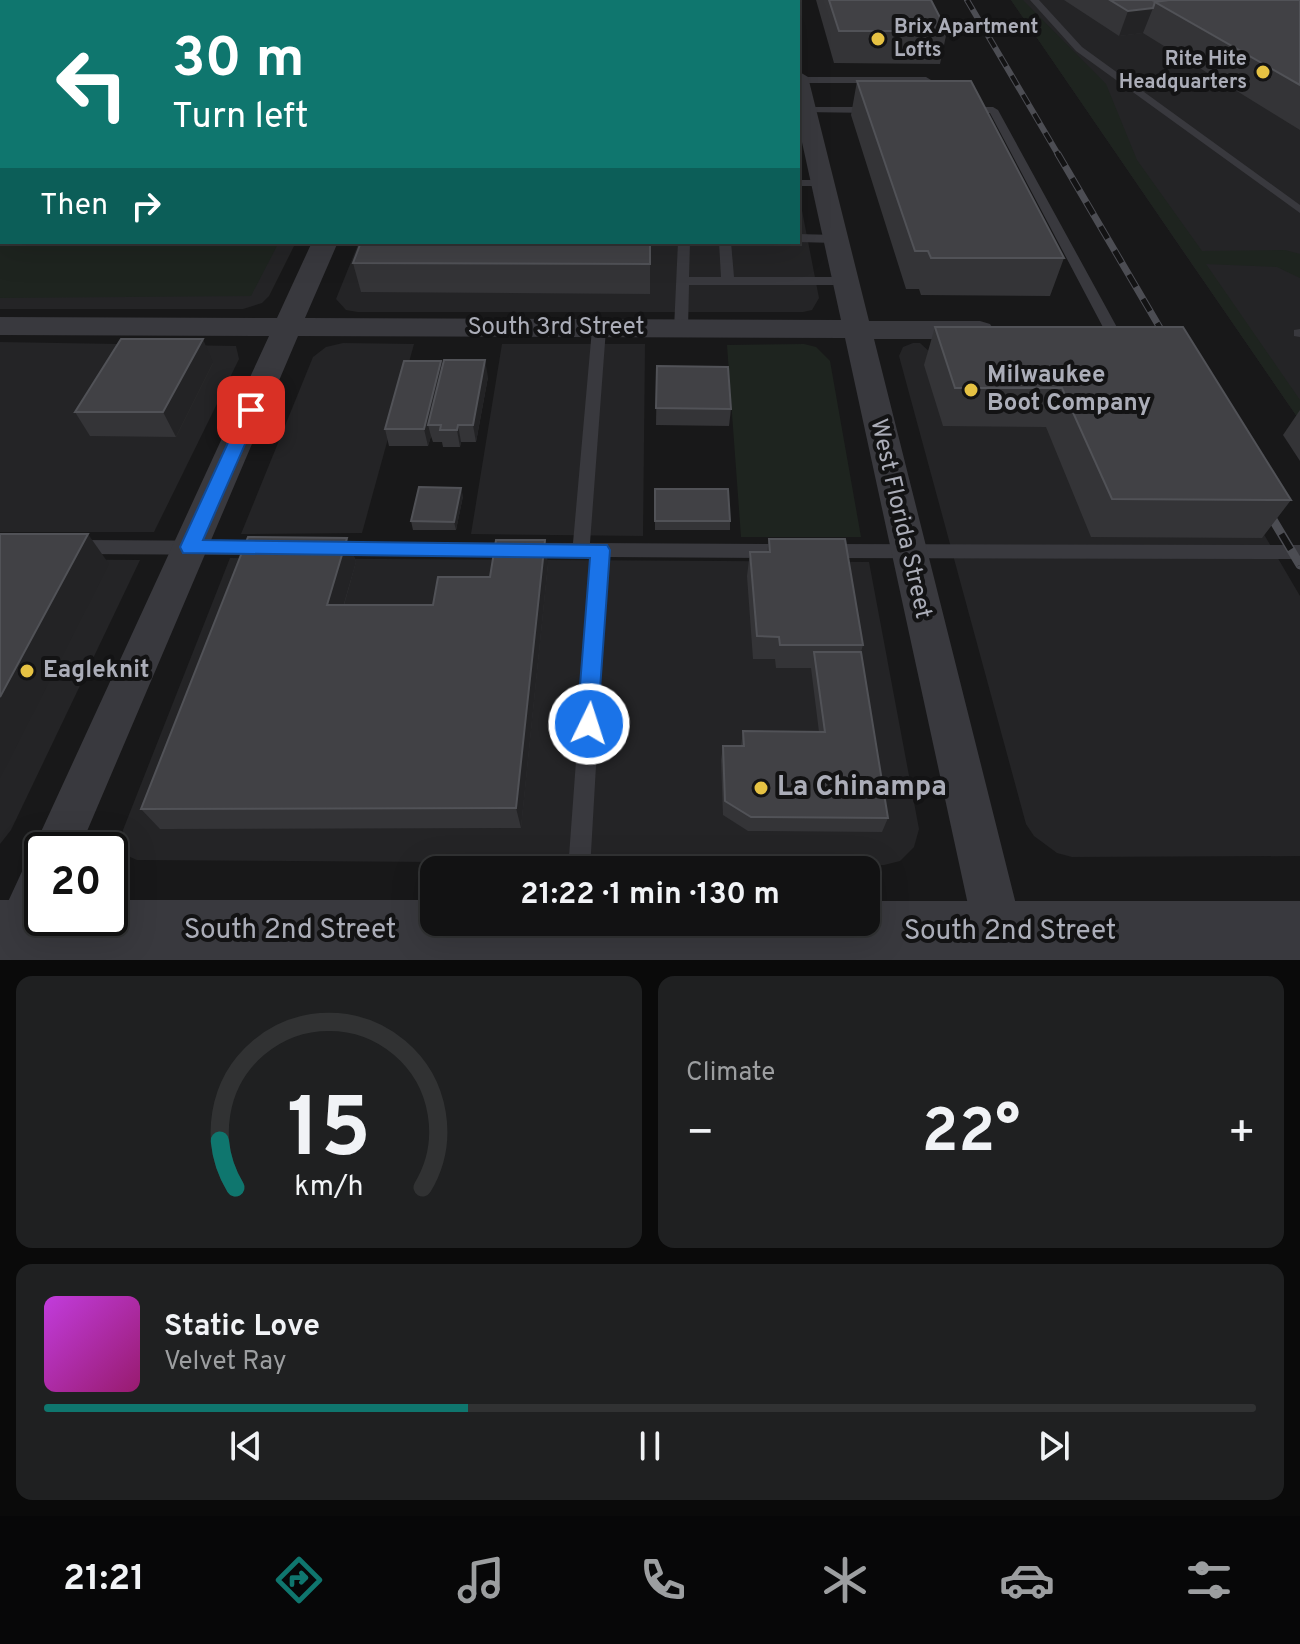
<!DOCTYPE html>
<meta charset="utf-8">
<style>
:root{--surface:#121213;--page:#1f2021;--text:#f1f3f6;--muted:#9c9ea0;--line:#313233;--accent:#0f766e}
body{margin:0;font-family:Overpass,sans-serif;background:var(--page);color:var(--text);height:100vh;display:flex;flex-direction:column;font-size:30px;white-space:nowrap}
*{box-sizing:border-box;margin:0}
p{font-size:26px;color:var(--muted)}
.icon{flex:none;width:44px;height:44px;fill:none;stroke:currentColor;stroke-width:2;stroke-linecap:round;stroke-linejoin:round}
.map{position:relative;height:960px;overflow:hidden}
.details{display:flex;flex-direction:column;gap:16px;padding:16px;background:#0a0a0a;flex:1}
.details>*{flex:none}
.top-card{position:absolute;left:0px;top:0px;width:800px;height:244px;box-shadow:0 8px 32px #0002,0 0 0 2px var(--line);background:#0f766e;color:#fff;overflow:hidden}
.speed{position:absolute;left:24px;top:832px;display:flex;gap:16px;font-size:40px;font-weight:700;text-align:center}
.speed>*{display:grid;place-content:center;width:104px;height:104px;border-radius:50%;background:var(--surface);box-shadow:0 8px 32px #0002,0 0 0 2px var(--line);line-height:1}
.speed .limit{border:4px solid #111;border-radius:12px;background:#fff;color:#111}
.pin{position:absolute;display:grid;place-items:center;width:68px;height:68px;color:#fff;margin:-34px;border-radius:16px;box-shadow:0 4px 12px #0006}
.me{position:absolute;width:88px;margin:-44px;rotate:4deg;stroke-linejoin:round;filter:drop-shadow(0 0 6px #0008)}
.turn{display:flex;align-items:center;gap:28px;height:168px;padding:0 40px;font-size:36px}
.turn .icon{width:104px;height:104px;stroke-width:2.5}
.turn b{display:block;font-size:56px;line-height:68px}
.then{display:flex;align-items:center;height:76px;padding:0 40px;background:#0003;gap:16px;font-size:30px}
.big{font-size:60px;font-weight:700;line-height:1.1}
.details .tile{flex:1;display:flex;flex-direction:column;justify-content:center;gap:12px;min-width:0;padding:0 28px;border-radius:16px;background:var(--page)}
.details .dial{align-items:center;gap:0}
.dial svg{height:208px;overflow:visible;fill:none;stroke:var(--line);stroke-width:7;stroke-linecap:round;text-anchor:middle}
.dial text{fill:var(--text);stroke:none}
.song{display:flex;align-items:center;gap:24px}
.cover{width:96px;height:96px;border-radius:12px;background:linear-gradient(135deg,hsl(290 70% 55%),hsl(320 70% 35%))}
.played{height:8px;border-radius:4px;background:linear-gradient(90deg,var(--accent) 35%,var(--line) 35%)}
.keys{display:flex;justify-content:space-around;direction:ltr}
.heat{display:flex;justify-content:space-between;align-items:center;font-size:44px;direction:ltr}
.details .tiles{flex:1;display:grid;gap:16px;grid-template-columns:1fr 1fr}
.tile:last-child{grid-column:span 2}
.trip{position:absolute;left:420px;top:856px;width:460px;height:80px;border-radius:16px;background:var(--surface);box-shadow:0 8px 32px #0002,0 0 0 2px var(--line);font-weight:700;line-height:80px;text-align:center}
.dock{display:flex;height:128px;justify-content:space-around;align-items:center;background:#070708;color:var(--muted)}
.dock .icon{width:56px;height:56px}
.dock .active{color:var(--accent)}
.dock b{font-size:36px;color:var(--text)}
.map>svg:first-child{display:block}
.built{fill:#242426}
.green{fill:#1e241f}
.lines{fill:none;stroke-linecap:round;stroke-linejoin:round}
.service{fill:#39393e;fill-rule:evenodd}
.minor{fill:#39393e;fill-rule:evenodd}
.tertiary{fill:#39393e;fill-rule:evenodd}
.rail-far2-casing{stroke:#4c4d53;stroke-width:6}
.rail-far1-casing{stroke:#4c4d53;stroke-width:7}
.rail-casing{stroke:#4c4d53;stroke-width:9}
.rail-far2{stroke:#131314;stroke-width:4;stroke-dasharray:11;stroke-linecap:butt}
.rail-far1{stroke:#131314;stroke-width:5;stroke-dasharray:14;stroke-linecap:butt}
.rail{stroke:#131314;stroke-width:6;stroke-dasharray:18;stroke-linecap:butt}
.wall{fill:#343437}
.shaded-wall{fill:#232325}
.building{fill:#414145;stroke:#515257;stroke-width:2}
.route{fill:#1a73e8;stroke:#114b97;stroke-width:2}
.poi-dot{fill:#e6c243;stroke:#131314;stroke-width:3}
.labels{text-anchor:middle;dominant-baseline:central;stroke-width:8;stroke-linejoin:round;paint-order:stroke}
.far-poi-label{font-size:20px;font-weight:bold;fill:#abadb8;stroke:#131314;text-anchor:start}
.street-label{font-size:24px;fill:#abadb8;stroke:#131314}
.poi-label{font-size:24px;font-weight:bold;fill:#abadb8;stroke:#131314;text-anchor:start}
.near-poi-label{font-size:28px;font-weight:bold;fill:#abadb8;stroke:#131314;text-anchor:start}
.near-street-label{font-size:28px;fill:#abadb8;stroke:#131314}
</style>
<div class="map">
<svg width="1300" height="960" viewBox="0 0 1300 960">
<rect width="100%" height="100%" fill="#181819"/>
<g class="built">
<path d="M1011 0H1300V421L1183 251Z"/>
<path d="M0 86 2 242H296L269 296 262 303 243 309H0Z"/>
<path d="M798 190 819 298 812 310 803 312H358L346 310 336 299 359 242H798Z"/>
<path d="M0 342 236 346 239 359 154 532H0Z"/>
<path d="M343 343 414 344 362 533 241 534 313 357 326 347Z"/>
<path d="M913 343H920L932 354 1162 360 1300 596V856L1072 857 1057 853 1034 836 1026 824 899 356 903 347Z"/>
<path d="M502 344H645L643 536 471 534Z"/>
<path d="M230 558 869 562 919 829 914 847 900 861 884 865 137 860 128 856 122 844 123 830Z"/>
<path d="M0 559 140 560 11 830 0 844Z"/>
</g>
<g class="green">
<path d="M1011 0H1023L1106 84 1137 160 1202 251 1285 250 1300 254V278L1277 267 1206 264 1300 400V421Z"/>
<path d="M0 92 2 242H279L251 296 0 298Z"/>
<path d="M804 344 816 347 830 361 861 537H741L727 345Z"/>
</g>
<g class="lines">
<g class="service">
<path d="M0 0H250L252 2 0 3Z"/>
<path d="M1030 0H1039L1082 47 1300 205V213L1076 51Z"/>
<path d="M798 77H926L931 80 926 83H799Z"/>
<path d="M806 107H873L878 110 873 113 802 112 801 110Z"/>
<path d="M993 107 998 110 1119 331 1117 334H1107L1105 331 990 113H968L963 110 968 107Z"/>
<path d="M798 180H822L828 183 822 186H798Z"/>
<path d="M798 234 835 235 841 239 835 243 798 242Z"/>
<path d="M678 242H690L689 277H721L719 242H731L734 277H845L851 281 845 285H689L688 329 681 333 674 329Z"/>
<path d="M599 325 606 329 590 543 786 544 792 546 795 551 792 556 786 558 608 557 590 870H568L591 557 330 556 324 554 321 549 324 544 330 542 573 543 592 329Z"/>
<path d="M1300 329V337L1294 336V330Z"/>
<path d="M78 540 262 541 268 543 271 548 268 553 262 555 78 554 72 552 69 547 72 542Z"/>
<path d="M826 544 1300 545V559L826 558 820 556 817 551 820 546Z"/>
</g>
<g class="minor">
<path d="M424 0H442L423 2Z"/>
<path d="M771 0H789L790 2H772Z"/>
<rect x="0" y="71" width="2" height="12"/>
<path d="M798 71 808 77 869 321H980L990 324 994 330 990 336 980 339H874L1030 960H980L845 338 298 336 79 850H42V918H51L33 960H0V919L25 865 37 860 33 850 40 834 269 336 0 335V317L277 318 312 242H338L305 318 841 320 798 124Z"/>
</g>
<path class="tertiary" d="M0 900H42V918H110V900H434V922H866V901H1300V960H0Z"/>
<g class="rail-far2-casing">
<path id="rail-far2" d="M967 0 1059 156"/>
</g>
<g class="rail-far1-casing">
<path id="rail-far1" d="M1058 154 1170 345"/>
</g>
<g class="rail-casing">
<path id="rail" d="M1263 503 1300 565"/>
</g>
<use href="#rail-far2" class="rail-far2"/>
<use href="#rail-far1" class="rail-far1"/>
<use href="#rail" class="rail"/>
</g>
<g class="wall">
<path d="M816 0H931L947 31 940 64 834 63Z"/>
<path d="M1064 0H1300V130L1143 33 1119 36Z"/>
<path d="M857 81 1064 258 1050 296 921 295 919 289H906L851 115Z"/>
<path d="M650 242V294L361 292 353 263Z"/>
<path d="M935 327 1291 500 1262 538 1091 537 1046 427 943 426 924 365Z"/>
<path d="M213 363 176 437 90 436 75 412Z"/>
<path d="M657 366 731 409 729 426 656 425Z"/>
<path d="M488 377 476 442H461L460 447H443L442 442H433L431 436 428 446H389L385 429Z"/>
<path d="M1300 410V461L1283 435Z"/>
<path d="M655 489 730 521V530H655Z"/>
<path d="M463 496 456 530H413L411 521Z"/>
<path d="M347 538 356 562 344 605H433L490 577 548 564 521 828 160 829 141 809Z"/>
<path d="M769 539 863 645 861 652 888 818 882 832 748 831 723 815 721 760 723 746H741L743 731 819 732 811 668H776L775 659H753L747 576 750 552H767Z"/>
</g>
<g class="shaded-wall">
<path d="M3 0H34L35 2H2V35L0 37V2Z"/>
<path d="M1153 8 1143 33 1119 36 1128 11Z"/>
<path d="M203 339 213 363 176 437 163 412Z"/>
<path d="M485 360 488 377 476 442 473 425Z"/>
<path d="M441 361 445 378 428 425 431 436 428 446 424 429Z"/>
<path d="M458 425 461 442 460 447 457 430Z"/>
<path d="M461 488 463 496 456 530 454 522Z"/>
<path d="M88 534 109 564 0 778V697Z"/>
<path d="M347 538 356 562 337 628 327 605Z"/>
<path d="M545 540 548 564 521 828 516 808Z"/>
</g>
<g class="building">
<path d="M554 0H754V2H553Z"/>
<path d="M829 0H931L947 31H839Z"/>
<path d="M1110 0H1169L1155 2 1153 8 1128 11Z"/>
<path d="M1169 0H1300V85L1155 2Z"/>
<path d="M857 81H971L1064 258H931L928 251H915Z"/>
<path d="M361 242H650V264L353 263Z"/>
<path d="M935 327H1183L1291 500 1112 499 1062 388H955Z"/>
<path d="M121 339H203L163 412H75Z"/>
<path d="M444 360H485L473 425H458L457 430H440L441 425H428Z"/>
<path d="M404 361H441L424 429H385Z"/>
<path d="M657 366 728 367 731 409 656 408Z"/>
<path d="M419 487 461 488 454 522 411 521Z"/>
<path d="M655 489H728L730 521H655Z"/>
<path d="M0 534H88L0 697Z"/>
<path d="M248 537 347 538 327 605H433L438 577H490L496 540H545L516 808 141 809Z"/>
<path d="M769 539H845L863 645H780L779 637 757 636 750 552H770Z"/>
<path d="M814 652H861L888 818 751 817 725 801 723 746H744L743 731 825 732Z"/>
</g>
<path class="route" d="M251 404 260 410 203 540 607 545 610 550 597 731 589 735 581 731 577 724 590 558 183 553 180 547 243 410Z"/>
<g class="poi-dot">
<circle cx="878" cy="39" r="8"/>
<circle cx="1263" cy="72" r="8"/>
<circle cx="971" cy="390" r="8"/>
<circle cx="27" cy="671" r="8"/>
<circle cx="761" cy="788" r="8"/>
</g>
<g class="labels">
<g class="far-poi-label">
<text x="894" y="28">Brix Apartment<tspan x="894" dy="23">Lofts</tspan></text>
<text x="1247" y="60" text-anchor="end">Rite Hite<tspan x="1247" dy="23">Headquarters</tspan></text>
</g>
<g class="street-label">
<text x="556" y="328">South 3rd Street</text>
<text transform="translate(900 519) rotate(77)">West Florida Street</text>
</g>
<g class="poi-label">
<text x="987" y="376">Milwaukee<tspan x="987" dy="28">Boot Company</tspan></text>
<text x="43" y="671">Eagleknit</text>
</g>
<g class="near-poi-label">
<text x="777" y="788">La Chinampa</text>
</g>
<g class="near-street-label">
<text x="290" y="931">South 2nd Street</text>
<text x="1010" y="932">South 2nd Street</text>
</g>
</g>
</svg>
<div class="speed"><div class="limit">20</div></div>
<div class="pin" style="left:251px;top:410px;background:#d93025"><svg class="icon" aria-label="arrive" viewBox="0 0 24 24"><path d="M6 21V4h12l-3 4 3 4H6"/></svg></div>
<svg class="me" style="left:589px;top:724px" viewBox="-20 -20 40 40"><circle r="17" fill="#1a73e8" stroke="#fff" stroke-width="3"/><path d="M0-11L8 9 0 5-8 9z" fill="#fff"/></svg>
<div class="trip">21:22 · 1 min · 130 m</div>
<div class="top-card">
<div class="turn"><svg class="icon" aria-label="left" viewBox="0 0 24 24"><path d="M17 20v-9H6M10 6l-5 5 5 5"/></svg><div><b>30 m</b>Turn left</div></div>
<div class="then">Then<svg class="icon" aria-label="right" viewBox="0 0 24 24"><path d="M7 20v-9h11M14 6l5 5-5 5"/></svg></div>
</div>
</div>
<section class="details">
<div class="tiles">
<div class="tile dial"><svg viewBox="0 0 100 80">
<path d="M14 69A42 42 0 1 1 86 69"/>
<path d="M14 69A42 42 0 0 1 8 51" stroke="#0f766e"/>
<text x="50" y="56" font-size="32" font-weight="700">15</text>
<text x="50" y="72" font-size="11">km/h</text>
</svg></div>
<div class="tile"><p>Climate</p>
<div class="heat"><a>−</a><b class="big">22°</b><a>+</a></div>
</div>
<div class="tile">
<div class="song"><i class="cover"></i><div><b>Static Love</b><p>Velvet Ray</p></div></div>
<div class="played"></div>
<div class="keys"><svg class="icon" aria-label="previous" viewBox="0 0 24 24"><path d="M18 5L8 12l10 7zM5 5v14"/></svg><svg class="icon" aria-label="pause" viewBox="0 0 24 24"><path d="M8 5v14M16 5v14"/></svg><svg class="icon" aria-label="next" viewBox="0 0 24 24"><path d="M6 5l10 7-10 7zM19 5v14"/></svg></div>
</div>
</div>
</section>
<nav class="dock">
<b>21:21</b>
<svg class="icon active" aria-label="directions" viewBox="0 0 24 24"><path d="M12 3l9 9-9 9-9-9zM9 14v-3h6M13 9l2 2-2 2"/></svg>
<svg class="icon" aria-label="music" viewBox="0 0 24 24"><path d="M9 18V5l10-2v13"/><circle cx="6" cy="18" r="3"/><circle cx="16" cy="16" r="3"/></svg>
<svg class="icon" aria-label="phone" viewBox="0 0 24 24"><path d="M5 4h4l2 5-3 2q2 4 5 5l2-3 5 2v4C11 20 4 13 5 4z"/></svg>
<svg class="icon" aria-label="climate" viewBox="0 0 24 24"><path d="M12 3v18M4 7l16 10M4 17L20 7"/></svg>
<svg class="icon" aria-label="car" viewBox="0 0 24 24"><path d="M5 17H2v-5l4-1 3-4h7l3 4 3 1v5h-3M9 17h6M6 11h13"/><circle cx="7" cy="17" r="2"/><circle cx="17" cy="17" r="2"/></svg>
<svg class="icon" aria-label="filters" viewBox="0 0 24 24"><path d="M4 7h16M4 17h16"/><circle cx="9" cy="7" r="2"/><circle cx="15" cy="17" r="2"/></svg>
</nav>
